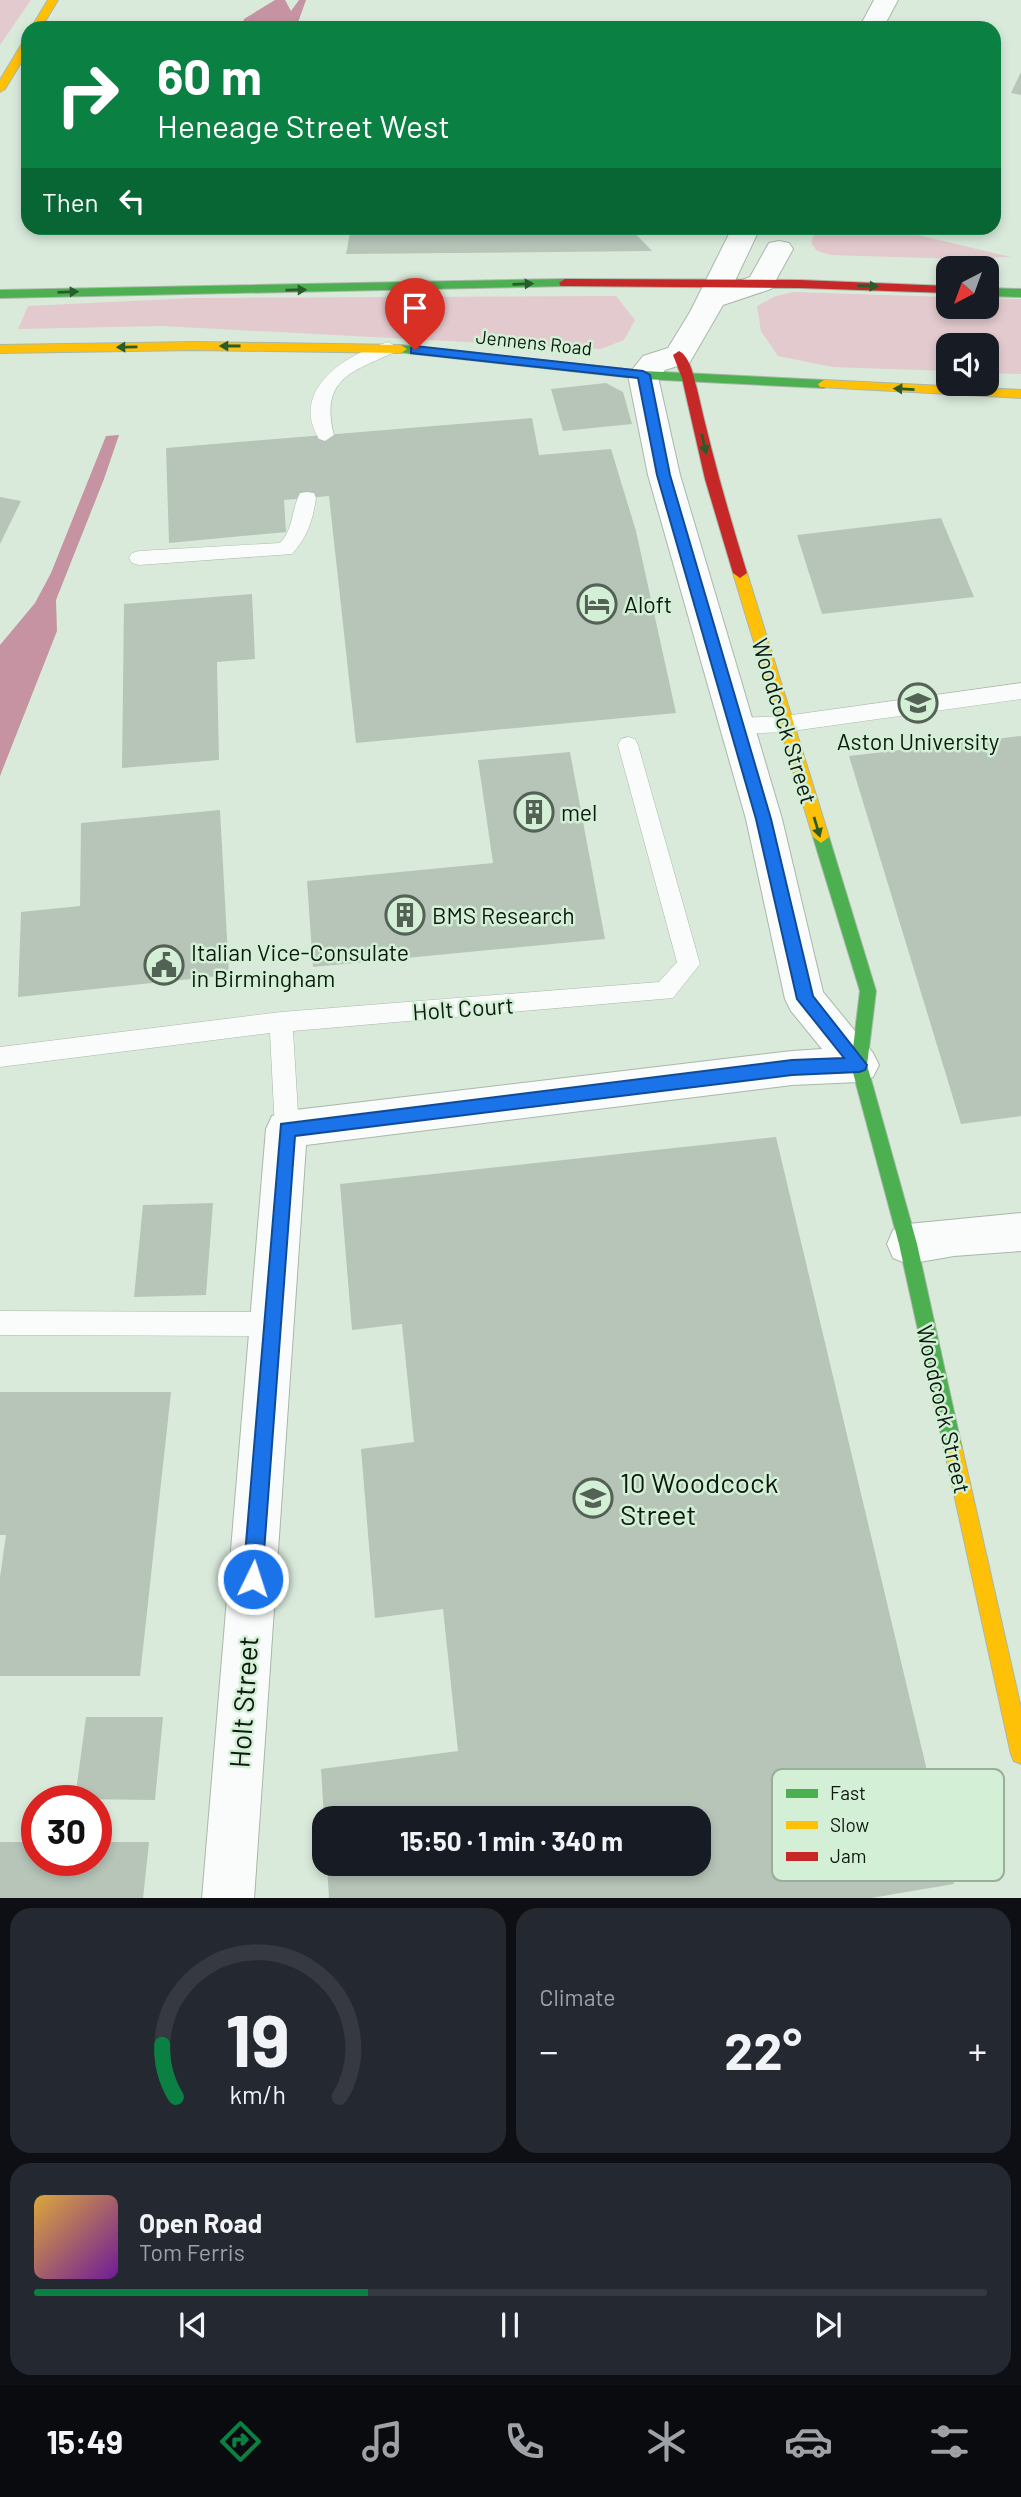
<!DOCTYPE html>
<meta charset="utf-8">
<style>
:root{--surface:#171b24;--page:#242831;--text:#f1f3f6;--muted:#9ea1a6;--line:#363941;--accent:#0b8043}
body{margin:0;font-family:Barlow,sans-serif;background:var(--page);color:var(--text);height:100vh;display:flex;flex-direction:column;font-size:26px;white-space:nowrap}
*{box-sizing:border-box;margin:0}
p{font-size:23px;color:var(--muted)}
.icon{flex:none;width:38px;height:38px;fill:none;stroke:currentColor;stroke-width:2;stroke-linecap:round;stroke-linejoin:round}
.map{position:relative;height:1898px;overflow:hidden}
.panel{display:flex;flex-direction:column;gap:10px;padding:10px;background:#0d0f14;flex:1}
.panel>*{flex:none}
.guide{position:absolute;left:21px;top:21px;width:980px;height:214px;border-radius:21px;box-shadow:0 4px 10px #0003;background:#0b8043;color:#fff;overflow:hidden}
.needle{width:46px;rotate:221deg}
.buttons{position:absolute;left:936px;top:256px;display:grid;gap:14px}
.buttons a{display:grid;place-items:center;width:63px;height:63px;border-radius:14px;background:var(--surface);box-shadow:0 4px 10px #0003;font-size:35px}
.speed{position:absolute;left:21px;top:1785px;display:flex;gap:14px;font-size:35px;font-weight:700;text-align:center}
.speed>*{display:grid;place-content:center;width:91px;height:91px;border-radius:50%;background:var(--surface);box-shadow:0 4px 10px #0003;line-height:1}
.speed .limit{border:10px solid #d22;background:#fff;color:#111}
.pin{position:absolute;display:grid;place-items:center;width:60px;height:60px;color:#fff;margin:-72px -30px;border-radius:50% 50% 50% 0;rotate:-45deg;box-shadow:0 0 7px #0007}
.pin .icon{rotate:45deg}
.me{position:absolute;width:77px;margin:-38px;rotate:4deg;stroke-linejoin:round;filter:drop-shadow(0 0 5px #0008)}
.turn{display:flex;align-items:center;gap:24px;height:147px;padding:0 21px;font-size:32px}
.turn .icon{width:91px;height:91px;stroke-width:2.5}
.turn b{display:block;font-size:49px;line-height:60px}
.then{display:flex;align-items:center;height:66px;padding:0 21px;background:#0003;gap:14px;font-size:26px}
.big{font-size:52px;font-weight:700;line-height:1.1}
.panel .widget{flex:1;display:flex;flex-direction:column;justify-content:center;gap:10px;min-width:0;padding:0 24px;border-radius:21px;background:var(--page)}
.panel .dial{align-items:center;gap:0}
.dial svg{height:182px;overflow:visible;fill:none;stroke:var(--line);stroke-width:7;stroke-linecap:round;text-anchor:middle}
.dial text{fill:var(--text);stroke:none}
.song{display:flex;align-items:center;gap:21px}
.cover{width:84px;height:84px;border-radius:10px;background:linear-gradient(135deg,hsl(40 70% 55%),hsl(280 70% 35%))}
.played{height:7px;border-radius:4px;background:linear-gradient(90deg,var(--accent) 35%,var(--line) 35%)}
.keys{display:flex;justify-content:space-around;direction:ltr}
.heat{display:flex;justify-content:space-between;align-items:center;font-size:38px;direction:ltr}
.panel .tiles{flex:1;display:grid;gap:10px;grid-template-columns:1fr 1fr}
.widget:last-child{grid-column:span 2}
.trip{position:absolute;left:312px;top:1806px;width:399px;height:70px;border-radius:21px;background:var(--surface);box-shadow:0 4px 10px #0003;font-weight:700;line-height:70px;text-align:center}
.tab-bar{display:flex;height:112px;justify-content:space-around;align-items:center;background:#090b0e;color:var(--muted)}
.tab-bar .icon{width:49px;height:49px}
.tab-bar .selected{color:var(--accent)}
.tab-bar b{font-size:32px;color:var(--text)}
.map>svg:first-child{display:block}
.green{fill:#e3cace}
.water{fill:#c693a2}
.building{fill:#b7c5b9}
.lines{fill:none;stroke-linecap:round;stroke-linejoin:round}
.lane-casing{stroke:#aab7ab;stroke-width:1}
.street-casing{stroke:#aab7ab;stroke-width:2}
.fast-casing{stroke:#aab7ab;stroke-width:2}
.slow-casing{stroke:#aab7ab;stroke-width:2}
.jam-casing{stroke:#aab7ab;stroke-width:2}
.lane{fill:#f9fcfa;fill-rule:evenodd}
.street{fill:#f9fcfa;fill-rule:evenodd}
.fast{fill:#4caf50;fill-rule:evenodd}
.slow{fill:#ffc107;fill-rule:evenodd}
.jam{fill:#c62828;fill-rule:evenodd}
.oneway{fill:#295c2c}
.route{fill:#1a73e8;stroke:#114b97;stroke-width:2}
.labels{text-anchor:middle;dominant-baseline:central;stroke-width:5;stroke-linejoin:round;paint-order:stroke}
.far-street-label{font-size:19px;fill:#0d180f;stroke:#d3f0d6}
.poi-label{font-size:23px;fill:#0d180f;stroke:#d3f0d6;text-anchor:start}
.street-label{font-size:23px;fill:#0d180f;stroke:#d3f0d6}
.near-poi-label{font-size:28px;fill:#0d180f;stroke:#d3f0d6;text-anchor:start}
.near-street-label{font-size:28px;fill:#0d180f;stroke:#d3f0d6}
.key{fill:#d3f0d6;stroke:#98af9a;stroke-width:2}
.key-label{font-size:19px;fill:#0d180f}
</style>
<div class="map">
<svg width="1021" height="1899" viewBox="0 0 1021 1899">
<rect width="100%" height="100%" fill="#d9eadb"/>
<g class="green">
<path d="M0 0H31L0 45Z"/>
<path d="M817 228H888L1011 257 960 259 831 255 817 251 811 243Z"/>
<path d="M794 292 948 297V306H987V298L1021 299V374L987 373V345H948V371L832 367 778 356 761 331 757 306 776 296Z"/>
<path d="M616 296 635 320 624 340 601 349 162 326 18 329 28 306 192 298Z"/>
</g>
<g class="water">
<path d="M275 0H285L291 11 299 0H306L296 28H241L244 19Z"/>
<path d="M119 435 104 479 56 600 57 631 0 776V645L35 603 51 573 106 436Z"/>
</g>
<g class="building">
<path d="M1021 72V95L1011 93Z"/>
<path d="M351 228H630L652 251 346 254Z"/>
<path d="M606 383 623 392 632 424 563 431 551 389Z"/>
<path d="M532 418 539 455 611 449 636 531 676 713 356 743 329 496 284 500 286 532 169 543 166 448Z"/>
<path d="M0 497 21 501 0 544Z"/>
<path d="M941 518 974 597 822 614 797 535Z"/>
<path d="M252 594 255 659 217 662 219 760 122 768 124 604Z"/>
<path d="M1021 736V1116L961 1124 849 756Z"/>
<path d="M570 752 605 939 313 967 307 881 493 863 478 760Z"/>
<path d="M220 810 229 975 18 997 21 912 80 906 81 823Z"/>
<path d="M776 1137 954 1884 865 1899H329L327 1864H698V1818H324L321 1769 458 1751 443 1609 375 1618 361 1449 414 1442 402 1324 352 1330 340 1184Z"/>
<path d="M213 1203 206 1295 134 1297 143 1205Z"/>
<path d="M0 1392H171L140 1676H0V1577L6 1535H0Z"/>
<path d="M86 1717H163L155 1800 75 1799Z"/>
<path d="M0 1842H37V1860H96V1842H149L143 1899H0Z"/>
</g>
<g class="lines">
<g class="lane-casing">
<g id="lane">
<path d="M389 342 398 348 395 352C351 372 320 379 334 435L325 441 319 439C289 389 347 353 389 342Z"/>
<path d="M307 492 314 493 316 498C313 520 307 538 292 554L139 565 132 563 129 558 132 553 139 551 280 543C294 528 291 510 300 493Z"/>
<path d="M1021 683V699L785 732 738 734 731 732 728 726 731 720 738 718 785 716Z"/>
<path d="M628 737 635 739 638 745 700 964 673 998 293 1031 299 1129 296 1137 287 1140 278 1137 275 1129 270 1033 0 1067V1047L281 1012 659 982 677 962 618 745 621 739Z"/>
<path d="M0 1311 273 1312 282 1315 286 1324 282 1333 273 1336 0 1335Z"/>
</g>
</g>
<g class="street-casing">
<g id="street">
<path d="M874 0H898L883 28H859Z"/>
<path d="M732 228H760L734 283 750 277 769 243 779 241 789 243 793 249 771 289 723 305 690 362 665 370 658 377 680 475 782 819 823 992 873 1053 879 1065 873 1077 859 1082 792 1085 306 1145 254 1899H202L266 1129 272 1116 287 1111 792 1051 822 1049 791 1011 785 999 746 819 648 475 628 375 643 356 668 348 690 312Z"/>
<path d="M1021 1213V1251L954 1256 908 1264 893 1258 887 1244 893 1230 908 1224Z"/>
</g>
</g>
<g class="fast-casing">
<g id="fast">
<path d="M565 279 571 283 569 286 0 298V290Z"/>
<path d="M987 288 1021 289V297L987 296Z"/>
<path d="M401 345 643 371 824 380 830 384 824 388 643 379 397 352 395 349Z"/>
<path d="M821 831 829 837 876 991 867 1065 917 1244 962 1448 960 1454 953 1457 946 1454 944 1448 899 1244 851 1065 860 991 813 837Z"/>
</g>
</g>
<g class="slow-casing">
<g id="slow">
<path d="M48 0H58L41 28H31Z"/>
<path d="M28 39V51L5 89 0 92V80L23 42Z"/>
<path d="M195 342 401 345 407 349 401 353 195 350 0 353V345Z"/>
<path d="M824 380 1021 390V398L820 387 818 384Z"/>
<path d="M740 568 747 573 829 837 821 843 813 837 733 573Z"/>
<path d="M953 1439 960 1442 962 1448 1021 1708V1764L1014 1761 1011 1754 944 1448 946 1442Z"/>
</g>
</g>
<g class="jam-casing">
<g id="jam">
<path d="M565 279 800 280 948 286V293L800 288 561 286 559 283Z"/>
<path d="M679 351C690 356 694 378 697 389 711 451 728 512 747 573L740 578 733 573 705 479 682 378 673 355Z"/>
</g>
</g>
<use href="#lane" class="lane"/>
<use href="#street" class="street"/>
<use href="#fast" class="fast"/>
<use href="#slow" class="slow"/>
<use href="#jam" class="jam"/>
</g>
<defs><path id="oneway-solid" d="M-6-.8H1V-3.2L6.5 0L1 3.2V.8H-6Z" transform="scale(1.75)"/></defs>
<g class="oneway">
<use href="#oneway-solid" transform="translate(523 284) rotate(-2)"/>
<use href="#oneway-solid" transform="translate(868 286) rotate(2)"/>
<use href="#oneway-solid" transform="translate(296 290) rotate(-1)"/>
<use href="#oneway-solid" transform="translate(68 292) rotate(-2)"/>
<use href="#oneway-solid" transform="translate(230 346) rotate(-180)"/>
<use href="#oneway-solid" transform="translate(127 347) rotate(179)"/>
<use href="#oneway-solid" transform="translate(904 389) rotate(-177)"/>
<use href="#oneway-solid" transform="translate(704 444) rotate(77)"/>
<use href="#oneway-solid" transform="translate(817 827) rotate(73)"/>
</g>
<path class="route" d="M415 346 643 371 650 375 670 475 771 819 813 996 867 1065 865 1070 859 1072 792 1075 295 1136 262 1579 260 1586 253 1589 246 1586 243 1579 281 1124 792 1060 844 1058 797 999 756 819 657 475 638 378 411 353V348Z"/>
<defs>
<g id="hotel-ring" transform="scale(2.0125)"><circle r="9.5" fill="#d3f0d6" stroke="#546256" stroke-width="1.5"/><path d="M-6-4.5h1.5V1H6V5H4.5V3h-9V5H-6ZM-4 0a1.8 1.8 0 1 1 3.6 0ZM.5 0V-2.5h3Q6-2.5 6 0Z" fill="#546256"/></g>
<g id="university-ring" transform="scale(2.0125)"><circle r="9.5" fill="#d3f0d6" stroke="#546256" stroke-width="1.5"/><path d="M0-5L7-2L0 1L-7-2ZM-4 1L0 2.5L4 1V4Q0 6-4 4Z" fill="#546256"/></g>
<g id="building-ring" transform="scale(2.0125)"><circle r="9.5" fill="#d3f0d6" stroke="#546256" stroke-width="1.5"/><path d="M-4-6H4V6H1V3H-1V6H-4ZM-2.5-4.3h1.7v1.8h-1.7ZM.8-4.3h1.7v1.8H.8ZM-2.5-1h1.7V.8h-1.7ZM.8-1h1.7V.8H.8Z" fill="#546256"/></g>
<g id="civic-ring" transform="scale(2.0125)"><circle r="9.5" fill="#d3f0d6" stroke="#546256" stroke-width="1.5"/><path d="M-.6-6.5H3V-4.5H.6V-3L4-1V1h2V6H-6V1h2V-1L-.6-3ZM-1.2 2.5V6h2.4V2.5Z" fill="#546256"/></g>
</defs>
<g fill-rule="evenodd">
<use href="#hotel-ring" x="597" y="604"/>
<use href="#university-ring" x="918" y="703"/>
<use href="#building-ring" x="534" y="812"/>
<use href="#building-ring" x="405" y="915"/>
<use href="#civic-ring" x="164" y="965"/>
<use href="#university-ring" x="593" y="1498"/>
</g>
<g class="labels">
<g class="far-street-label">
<text transform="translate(534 342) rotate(6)">Jennens Road</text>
</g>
<g class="poi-label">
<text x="624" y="604">Aloft</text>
<text x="918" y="741" text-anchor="middle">Aston University</text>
<text x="561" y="812">mel</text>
<text x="432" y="915">BMS Research</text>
<text x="191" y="952">Italian Vice-Consulate<tspan x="191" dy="26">in Birmingham</tspan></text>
</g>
<g class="street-label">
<text transform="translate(785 721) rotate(73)">Woodcock Street</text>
<text transform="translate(463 1008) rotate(-4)">Holt Court</text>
<text transform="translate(944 1409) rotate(77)">Woodcock Street</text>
</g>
<g class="near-poi-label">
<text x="620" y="1482">10 Woodcock<tspan x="620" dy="32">Street</tspan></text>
</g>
<g class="near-street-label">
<text transform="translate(243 1702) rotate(-86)">Holt Street</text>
</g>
</g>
<rect x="772" y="1769" width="232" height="112" rx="10" class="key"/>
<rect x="786" y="1789" width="32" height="9" fill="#4caf50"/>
<rect x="786" y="1821" width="32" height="8" fill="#ffc107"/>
<rect x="786" y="1852" width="32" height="9" fill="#c62828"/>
<g class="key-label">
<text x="830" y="1800">Fast</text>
<text x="830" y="1832">Slow</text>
<text x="830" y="1863">Jam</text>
</g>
</svg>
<div class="buttons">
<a><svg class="needle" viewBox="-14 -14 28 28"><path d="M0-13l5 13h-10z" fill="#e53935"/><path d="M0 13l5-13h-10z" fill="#9ea1a6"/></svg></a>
<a><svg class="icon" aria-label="sound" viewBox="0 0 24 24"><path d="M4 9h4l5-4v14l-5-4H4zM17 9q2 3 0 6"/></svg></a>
</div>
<div class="speed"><div class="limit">30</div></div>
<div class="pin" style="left:415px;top:350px;background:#d93025"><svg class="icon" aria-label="arrive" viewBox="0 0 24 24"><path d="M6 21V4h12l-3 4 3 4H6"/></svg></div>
<svg class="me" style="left:253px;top:1579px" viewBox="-20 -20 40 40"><circle r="17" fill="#1a73e8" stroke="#fff" stroke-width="3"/><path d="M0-11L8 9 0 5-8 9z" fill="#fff"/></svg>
<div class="trip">15:50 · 1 min · 340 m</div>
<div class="guide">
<div class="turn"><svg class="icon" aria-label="right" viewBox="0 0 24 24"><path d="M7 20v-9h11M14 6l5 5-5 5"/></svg><div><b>60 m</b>Heneage Street West</div></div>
<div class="then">Then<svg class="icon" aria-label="left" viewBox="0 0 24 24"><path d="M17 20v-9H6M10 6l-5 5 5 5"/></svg></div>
</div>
</div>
<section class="panel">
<div class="tiles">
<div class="widget dial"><svg viewBox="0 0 100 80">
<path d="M14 69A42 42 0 1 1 86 69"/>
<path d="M14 69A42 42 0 0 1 8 46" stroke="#0b8043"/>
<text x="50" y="56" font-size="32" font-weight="700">19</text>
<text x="50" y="72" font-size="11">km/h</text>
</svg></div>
<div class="widget"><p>Climate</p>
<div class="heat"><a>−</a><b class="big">22°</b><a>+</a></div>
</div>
<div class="widget">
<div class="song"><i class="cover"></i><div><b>Open Road</b><p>Tom Ferris</p></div></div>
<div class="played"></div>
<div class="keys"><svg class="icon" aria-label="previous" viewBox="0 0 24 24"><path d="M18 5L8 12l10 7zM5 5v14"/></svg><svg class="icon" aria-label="pause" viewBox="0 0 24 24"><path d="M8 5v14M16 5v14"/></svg><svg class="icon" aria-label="next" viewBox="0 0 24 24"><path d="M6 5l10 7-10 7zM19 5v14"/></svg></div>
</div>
</div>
</section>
<nav class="tab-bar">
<b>15:49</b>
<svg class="icon selected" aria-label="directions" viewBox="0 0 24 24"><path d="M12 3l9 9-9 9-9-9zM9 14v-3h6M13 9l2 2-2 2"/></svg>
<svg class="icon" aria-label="music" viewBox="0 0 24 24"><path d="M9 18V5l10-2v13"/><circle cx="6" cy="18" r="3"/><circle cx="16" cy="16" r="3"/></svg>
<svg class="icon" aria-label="phone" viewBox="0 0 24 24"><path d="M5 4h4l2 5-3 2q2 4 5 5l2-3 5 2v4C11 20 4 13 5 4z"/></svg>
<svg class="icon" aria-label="climate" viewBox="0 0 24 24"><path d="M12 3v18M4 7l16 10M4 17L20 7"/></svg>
<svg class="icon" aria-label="car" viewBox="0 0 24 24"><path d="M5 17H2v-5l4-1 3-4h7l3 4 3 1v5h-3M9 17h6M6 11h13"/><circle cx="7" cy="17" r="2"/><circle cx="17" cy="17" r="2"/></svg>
<svg class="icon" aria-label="filters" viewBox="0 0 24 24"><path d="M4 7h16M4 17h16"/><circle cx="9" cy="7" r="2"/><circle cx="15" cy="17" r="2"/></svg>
</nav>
